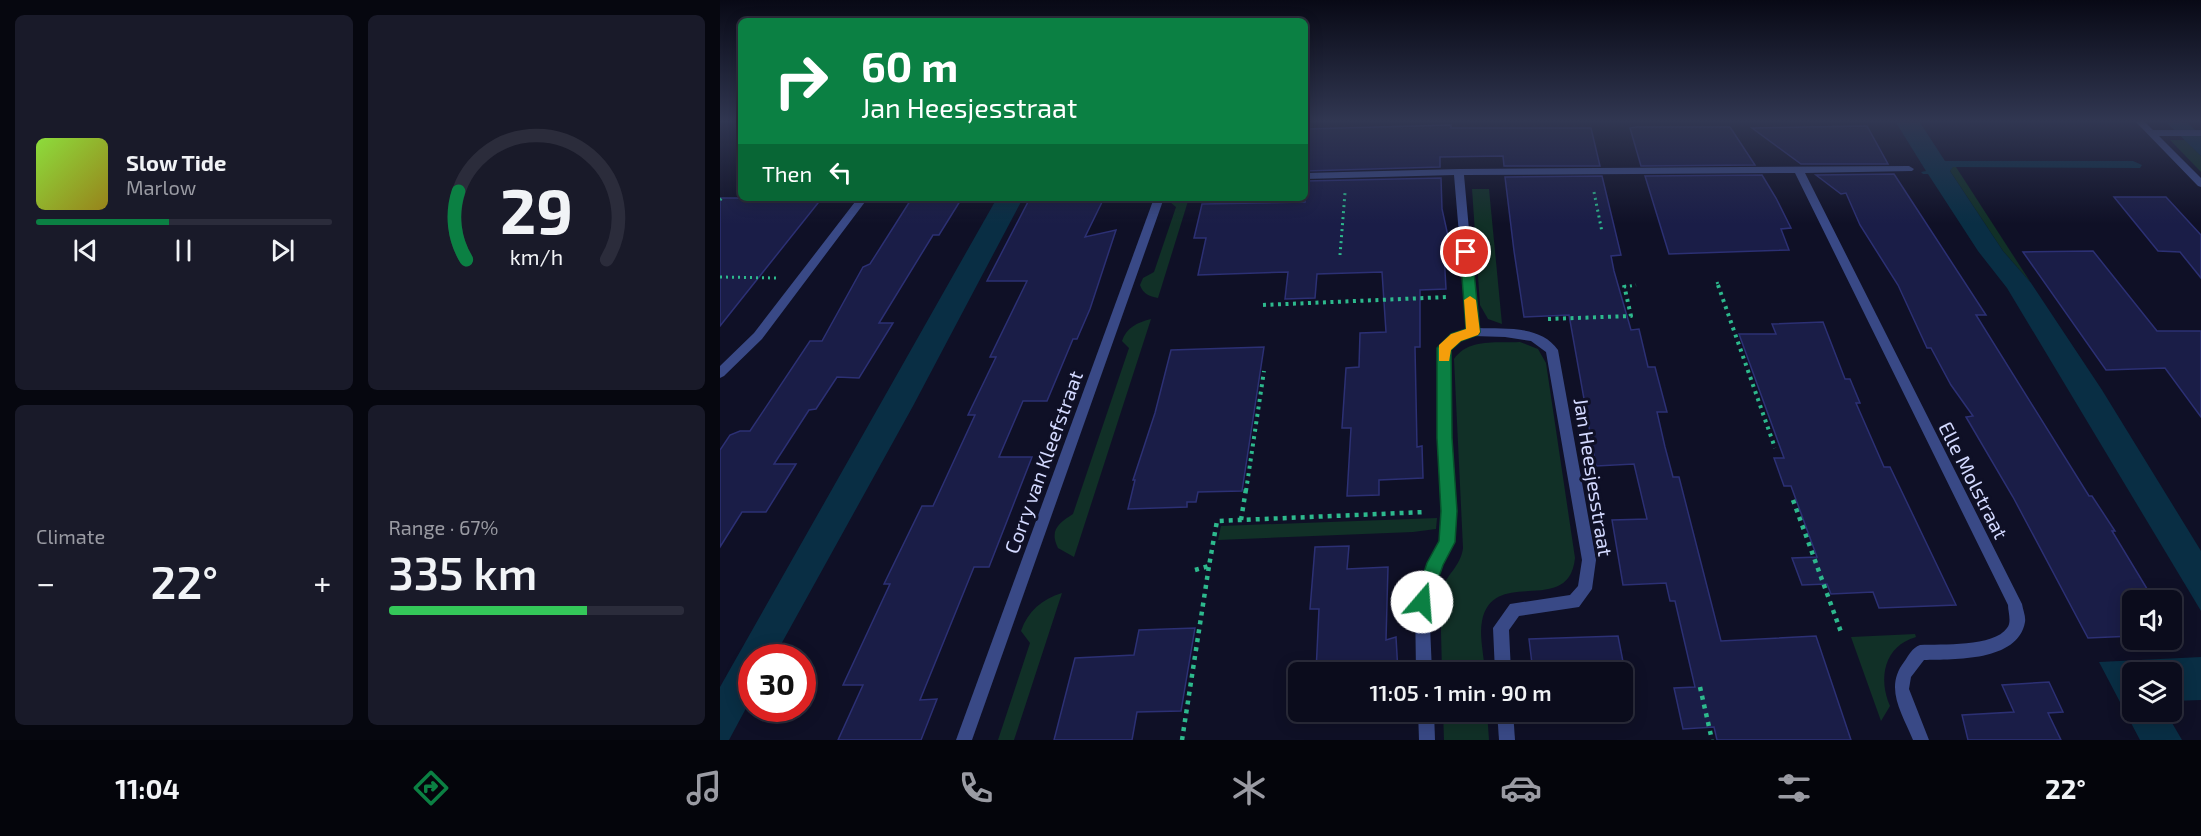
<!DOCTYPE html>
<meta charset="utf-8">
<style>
:root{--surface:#0b0c1c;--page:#191a29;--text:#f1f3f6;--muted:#9a9ba3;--line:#2b2c3b;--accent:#0b8043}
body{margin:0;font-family:"Exo 2",sans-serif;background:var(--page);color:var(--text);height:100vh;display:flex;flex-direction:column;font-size:22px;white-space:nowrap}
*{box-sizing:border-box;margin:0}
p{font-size:20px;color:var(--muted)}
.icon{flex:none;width:33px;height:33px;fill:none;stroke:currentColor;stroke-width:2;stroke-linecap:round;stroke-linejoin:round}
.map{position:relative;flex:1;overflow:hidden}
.details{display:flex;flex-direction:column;gap:15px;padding:15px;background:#06070f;width:720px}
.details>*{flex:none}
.guide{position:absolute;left:18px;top:18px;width:570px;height:183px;border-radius:9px;box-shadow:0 3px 15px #0003,0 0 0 2px var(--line);background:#0b8043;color:#fff;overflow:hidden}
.fabs{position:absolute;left:1402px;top:590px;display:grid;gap:12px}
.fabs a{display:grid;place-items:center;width:60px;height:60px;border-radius:9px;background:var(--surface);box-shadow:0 3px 15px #0003,0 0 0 2px var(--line);font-size:30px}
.speed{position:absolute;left:18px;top:644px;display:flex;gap:12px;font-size:30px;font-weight:700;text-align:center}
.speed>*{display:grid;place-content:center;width:78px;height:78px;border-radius:50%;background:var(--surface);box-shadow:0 3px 15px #0003,0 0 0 2px var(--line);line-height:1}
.speed .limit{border:9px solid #d22;background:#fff;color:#111}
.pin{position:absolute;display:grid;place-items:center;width:51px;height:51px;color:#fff;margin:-26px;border:3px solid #fff;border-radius:50%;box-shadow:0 2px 6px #0007}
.me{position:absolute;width:66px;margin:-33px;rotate:18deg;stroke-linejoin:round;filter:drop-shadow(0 0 4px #0008)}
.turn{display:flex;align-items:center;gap:21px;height:126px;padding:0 24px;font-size:27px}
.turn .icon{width:78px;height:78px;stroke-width:2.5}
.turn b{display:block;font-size:42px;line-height:51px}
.then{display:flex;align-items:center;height:57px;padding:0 24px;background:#0003;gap:12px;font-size:22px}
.big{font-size:45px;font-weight:600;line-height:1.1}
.details .widget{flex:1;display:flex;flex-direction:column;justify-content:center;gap:9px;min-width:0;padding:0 21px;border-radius:9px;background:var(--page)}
.details .dial{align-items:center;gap:0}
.dial svg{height:156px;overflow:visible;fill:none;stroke:var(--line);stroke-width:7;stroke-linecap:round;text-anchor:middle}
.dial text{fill:var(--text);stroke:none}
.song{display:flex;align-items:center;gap:18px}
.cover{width:72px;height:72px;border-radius:9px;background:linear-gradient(135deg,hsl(90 70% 55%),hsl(50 70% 35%))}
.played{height:6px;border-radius:3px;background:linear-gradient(90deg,var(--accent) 45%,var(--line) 45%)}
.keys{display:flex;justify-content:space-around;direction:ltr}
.heat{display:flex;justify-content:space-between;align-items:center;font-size:33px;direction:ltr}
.charge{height:9px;border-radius:4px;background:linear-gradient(90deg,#34c759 67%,var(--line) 0)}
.details .tiles{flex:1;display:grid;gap:15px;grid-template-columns:repeat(2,1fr)}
.trip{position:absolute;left:568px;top:662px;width:345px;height:60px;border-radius:9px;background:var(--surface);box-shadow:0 3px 15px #0003,0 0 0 2px var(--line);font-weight:600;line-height:60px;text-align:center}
.tab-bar{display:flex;height:96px;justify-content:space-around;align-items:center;background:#04050b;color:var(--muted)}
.tab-bar .icon{width:42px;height:42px}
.tab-bar .active{color:var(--accent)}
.tab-bar b{font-size:27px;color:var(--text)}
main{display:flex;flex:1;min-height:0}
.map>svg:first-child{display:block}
.green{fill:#113027}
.water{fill:#092e44}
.building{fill:#1a1d47;stroke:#2c3074;stroke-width:1.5}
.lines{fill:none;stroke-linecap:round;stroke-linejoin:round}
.path-far2{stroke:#2db98d;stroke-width:3;stroke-dasharray:2 4;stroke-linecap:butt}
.path-far1{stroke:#2db98d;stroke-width:4;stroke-dasharray:3 4.5;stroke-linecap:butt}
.path{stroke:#2db98d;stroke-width:4.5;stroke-dasharray:4 5;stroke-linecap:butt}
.minor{fill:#394986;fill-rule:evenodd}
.route{fill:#0b8043;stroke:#07532c;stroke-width:1.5}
.slow{fill:#f59e0b}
.labels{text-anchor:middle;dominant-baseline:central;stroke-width:6;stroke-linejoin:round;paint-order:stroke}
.street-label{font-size:20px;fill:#d3d9ff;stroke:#0f1026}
</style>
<main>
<section class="details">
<div class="tiles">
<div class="widget">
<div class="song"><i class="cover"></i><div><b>Slow Tide</b><p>Marlow</p></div></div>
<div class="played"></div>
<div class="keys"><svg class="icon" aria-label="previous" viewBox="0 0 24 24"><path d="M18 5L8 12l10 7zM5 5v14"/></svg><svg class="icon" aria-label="pause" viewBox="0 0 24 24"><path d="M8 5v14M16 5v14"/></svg><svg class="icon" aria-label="next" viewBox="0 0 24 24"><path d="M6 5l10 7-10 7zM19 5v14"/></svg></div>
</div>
<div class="widget dial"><svg viewBox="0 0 100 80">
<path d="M14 69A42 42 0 1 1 86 69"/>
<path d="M14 69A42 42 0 0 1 10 34" stroke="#0b8043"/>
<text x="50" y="56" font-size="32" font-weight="700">29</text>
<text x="50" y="72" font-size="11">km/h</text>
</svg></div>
<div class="widget"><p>Climate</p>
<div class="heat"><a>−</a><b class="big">22°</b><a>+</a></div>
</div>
<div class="widget"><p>Range · 67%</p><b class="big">335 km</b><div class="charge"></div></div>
</div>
</section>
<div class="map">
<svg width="1481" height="740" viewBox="0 0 1481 740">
<rect width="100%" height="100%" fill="#0f1026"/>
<g class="green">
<path d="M1450 140H1465L1481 156V172Z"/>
<path d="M1232 167H1236L1311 283 1283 251 1230 171Z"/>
<path d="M752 189H769L782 324 768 319 760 305Z"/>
<path d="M451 198H469L438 298C429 296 423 294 420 285L423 278 434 272 456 207 450 202Z"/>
<path d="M431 319 354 557 338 548C329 530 339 523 353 514L409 348 402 341C406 328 418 322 431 319Z"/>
<path d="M800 342 818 349 826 363 855 558C849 618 773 565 762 621 759 636 764 656 765 672H722L720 592C726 575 741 566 743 548L734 359C748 338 777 343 800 342Z"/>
<path d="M717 518 716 529 693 532 498 540 501 526Z"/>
<path d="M342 593 294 740H278L310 643 301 631C308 611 322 599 342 593Z"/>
<path d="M1195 634 1196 637C1164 646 1158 678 1170 706L1161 721 1131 637Z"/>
<path d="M723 711H767L769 740H724Z"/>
</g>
<g class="water">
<path d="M1175 121H1199L1225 161H1413L1422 165 1420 168 1233 167 1230 171 1283 251 1311 283 1382 390 1481 551V611L1287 288 1258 251 1208 174H1203L1201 172 1206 171Z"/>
<path d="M1445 121H1466L1481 136V156Z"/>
<path d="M277 198H303L193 406 54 657H32L31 699 9 740H0V687Z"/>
<path d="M1481 657V700L1452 701V672H1413V711H1445L1462 740H1420L1379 662Z"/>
</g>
<g class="building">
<path d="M731 125V128H871L880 166H784L783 156 720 157V167L585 171V129Z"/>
<path d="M1147 126 1168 164H1081L1032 128Z"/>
<path d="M916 127H1010L1035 165 921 166 910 128Z"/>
<path d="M1174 174 1266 315H1256L1369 496H1372L1395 531H1392L1432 597H1426L1428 600H1413V636L1368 638 1293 497 1246 417 1253 416 1231 385 1211 348H1207L1178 285 1140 225 1126 193 1121 194 1096 175Z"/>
<path d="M1042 175 1056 198 1071 228 1061 229 1069 250 949 254 925 176Z"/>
<path d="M882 176 901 255 891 256 894 271 911 330 919 329 928 367H935L947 412H937L945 447 953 477H959L1001 641 1096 636 1131 740H997L994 727 963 729 954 688 975 687 955 601H950L946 583 903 585 892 520 927 519 914 464 876 466 849 315 804 317 794 251 785 177Z"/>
<path d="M721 178 722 209 730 245 724 252 726 289 700 290V347H695L697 447 702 446 703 478 659 480V495L627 496 631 428H622L626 368 639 367 640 333 666 332 662 272 597 274 595 298 565 299 568 272 478 275 486 238H474L482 204 585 202V181Z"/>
<path d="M1394 197H1446L1481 235V278L1460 252 1438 251Z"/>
<path d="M0 198H102L0 326Z"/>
<path d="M208 198H242L219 235H213L159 323H173L139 378 117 377 96 409 89 410 54 464H76L46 512H22L0 547V450L10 435 20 431H30L90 341H102L143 267 150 264 190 201H206Z"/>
<path d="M310 198H384L365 237 396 230 370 309 357 339H353L327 401H303L279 457H312L269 567H254L200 700 217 699 201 740H118L143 685H123L170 584H164L202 506H213L255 415H248L276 357H270L307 281H267Z"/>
<path d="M1373 251 1437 331H1481V417L1445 368 1386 370 1303 252Z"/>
<path d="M1103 322 1125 379H1130L1140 403H1136L1164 467H1170L1236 605 1159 608 1153 592 1111 594 1107 584 1082 585 1072 558 1097 557 1071 486H1064L1054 458H1064L1019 334H1056L1052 324Z"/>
<path d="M544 347 522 491 478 492 476 502H467V507L408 509 415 480H413L435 413 451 350Z"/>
<path d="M629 546 627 569 668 567 666 640 676 637 678 672H596L599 609H590L595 547Z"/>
<path d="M475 628 461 711 417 712 412 740H334L355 658 414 655 419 630Z"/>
<path d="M898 636 905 672H813L809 639Z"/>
<path d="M1329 682 1343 712 1328 713 1341 740H1248L1242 715 1294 712 1282 685Z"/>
</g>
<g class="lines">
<g class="path-far2">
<path d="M874 192 882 232"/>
<path d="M0 200 4 196"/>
<path d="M620 255 625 193"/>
<path d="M0 277 56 278"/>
<path d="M997 282 999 287"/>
<path d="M904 287 916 285"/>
</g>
<g class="path-far1">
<path d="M998 285 1055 448"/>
<path d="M543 305 728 297"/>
<path d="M828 319 911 316 904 285"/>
<path d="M526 491 544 371"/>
</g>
<g class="path">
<path d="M1073 500 1121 632"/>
<path d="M521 520 526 489"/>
<path d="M475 570 489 566 497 521 705 512"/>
<path d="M980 687 992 740"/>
<path d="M462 740 489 566"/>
</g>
<g class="minor">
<path d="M1415 121H1424L1433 130H1481V136H1439L1481 178V187L1478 186Z"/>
<path d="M1189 166 1194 169 1192 171 1085 173 1302 604C1303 610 1306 617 1305 622 1298 662 1234 659 1204 660L1191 677 1189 689 1209 740H1193C1182 713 1164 688 1184 662 1189 655 1192 648 1200 645 1221 644 1274 647 1287 628 1292 622 1288 612 1288 605L1075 173 744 175 758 328C784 329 821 325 838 350L876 560 872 589 859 607 799 616 789 630 791 672H775L773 628 790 604 850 595 858 586 862 560 826 352 811 341 785 337 753 336 740 340 730 349 731 438 736 511 734 542 721 565 709 602 712 672H696L695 602 708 563 720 541 722 511 719 438 718 348 732 334 747 329 734 175 585 179V173L739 169Z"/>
<path d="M138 198H148L42 339 4 376 0 378V366L34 333Z"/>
<path d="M434 198H444L252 740H236Z"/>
<path d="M698 711H714L715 740H699Z"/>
<path d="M777 711H793L795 740H779Z"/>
</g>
</g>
<linearGradient id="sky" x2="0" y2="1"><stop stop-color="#080915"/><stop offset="0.54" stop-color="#313752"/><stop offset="1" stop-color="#313752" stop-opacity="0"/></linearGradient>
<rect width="1481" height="224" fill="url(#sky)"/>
<path class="route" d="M746 248 752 252 760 332 758 335 741 341 731 350 732 438 737 511 735 542 723 565 708 608 702 610 696 608 694 602 707 563 719 541 721 511 717 438V348L731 334 746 329 740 252Z"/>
<path class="slow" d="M750 296 756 300 760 332 758 335 741 341 731 350 729 361H719V345L731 334 746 329 744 300Z"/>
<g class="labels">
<g class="street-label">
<text transform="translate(323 462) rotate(-70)">Corry van Kleefstraat</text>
<text transform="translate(874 477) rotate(81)">Jan Heesjesstraat</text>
<text transform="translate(1254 480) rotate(63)">Elle Molstraat</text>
</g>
</g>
</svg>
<div class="fabs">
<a><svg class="icon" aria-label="sound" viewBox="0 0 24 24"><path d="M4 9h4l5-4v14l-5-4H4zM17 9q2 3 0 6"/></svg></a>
<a><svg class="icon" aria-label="layers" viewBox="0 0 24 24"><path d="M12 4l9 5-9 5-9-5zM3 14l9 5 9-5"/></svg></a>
</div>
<div class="speed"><div class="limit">30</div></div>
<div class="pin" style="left:746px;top:252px;background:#d93025"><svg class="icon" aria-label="arrive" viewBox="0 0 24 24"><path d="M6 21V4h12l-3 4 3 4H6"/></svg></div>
<svg class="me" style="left:702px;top:602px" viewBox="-20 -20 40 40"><circle r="19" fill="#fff"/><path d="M0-13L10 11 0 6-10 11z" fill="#0b8043"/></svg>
<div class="trip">11:05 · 1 min · 90 m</div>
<div class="guide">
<div class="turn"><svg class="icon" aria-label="right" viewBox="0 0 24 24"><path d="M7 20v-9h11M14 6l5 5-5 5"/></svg><div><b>60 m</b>Jan Heesjesstraat</div></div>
<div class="then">Then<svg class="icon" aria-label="left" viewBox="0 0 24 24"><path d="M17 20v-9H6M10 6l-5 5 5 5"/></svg></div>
</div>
</div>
</main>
<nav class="tab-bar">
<b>11:04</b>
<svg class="icon active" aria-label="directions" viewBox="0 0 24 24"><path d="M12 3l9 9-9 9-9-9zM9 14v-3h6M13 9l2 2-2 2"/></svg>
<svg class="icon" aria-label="music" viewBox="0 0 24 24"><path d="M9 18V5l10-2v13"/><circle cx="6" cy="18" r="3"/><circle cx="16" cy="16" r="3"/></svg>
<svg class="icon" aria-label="phone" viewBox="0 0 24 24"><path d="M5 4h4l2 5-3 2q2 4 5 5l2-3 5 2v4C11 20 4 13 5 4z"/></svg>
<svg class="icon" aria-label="climate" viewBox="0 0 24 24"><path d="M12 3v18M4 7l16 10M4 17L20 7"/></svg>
<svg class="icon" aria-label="car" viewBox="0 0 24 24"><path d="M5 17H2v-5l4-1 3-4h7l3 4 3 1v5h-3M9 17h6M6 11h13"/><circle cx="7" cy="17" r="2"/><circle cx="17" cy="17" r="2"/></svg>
<svg class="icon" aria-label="filters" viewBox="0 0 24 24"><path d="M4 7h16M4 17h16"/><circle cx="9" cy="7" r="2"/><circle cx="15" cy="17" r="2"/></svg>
<b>22°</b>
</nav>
